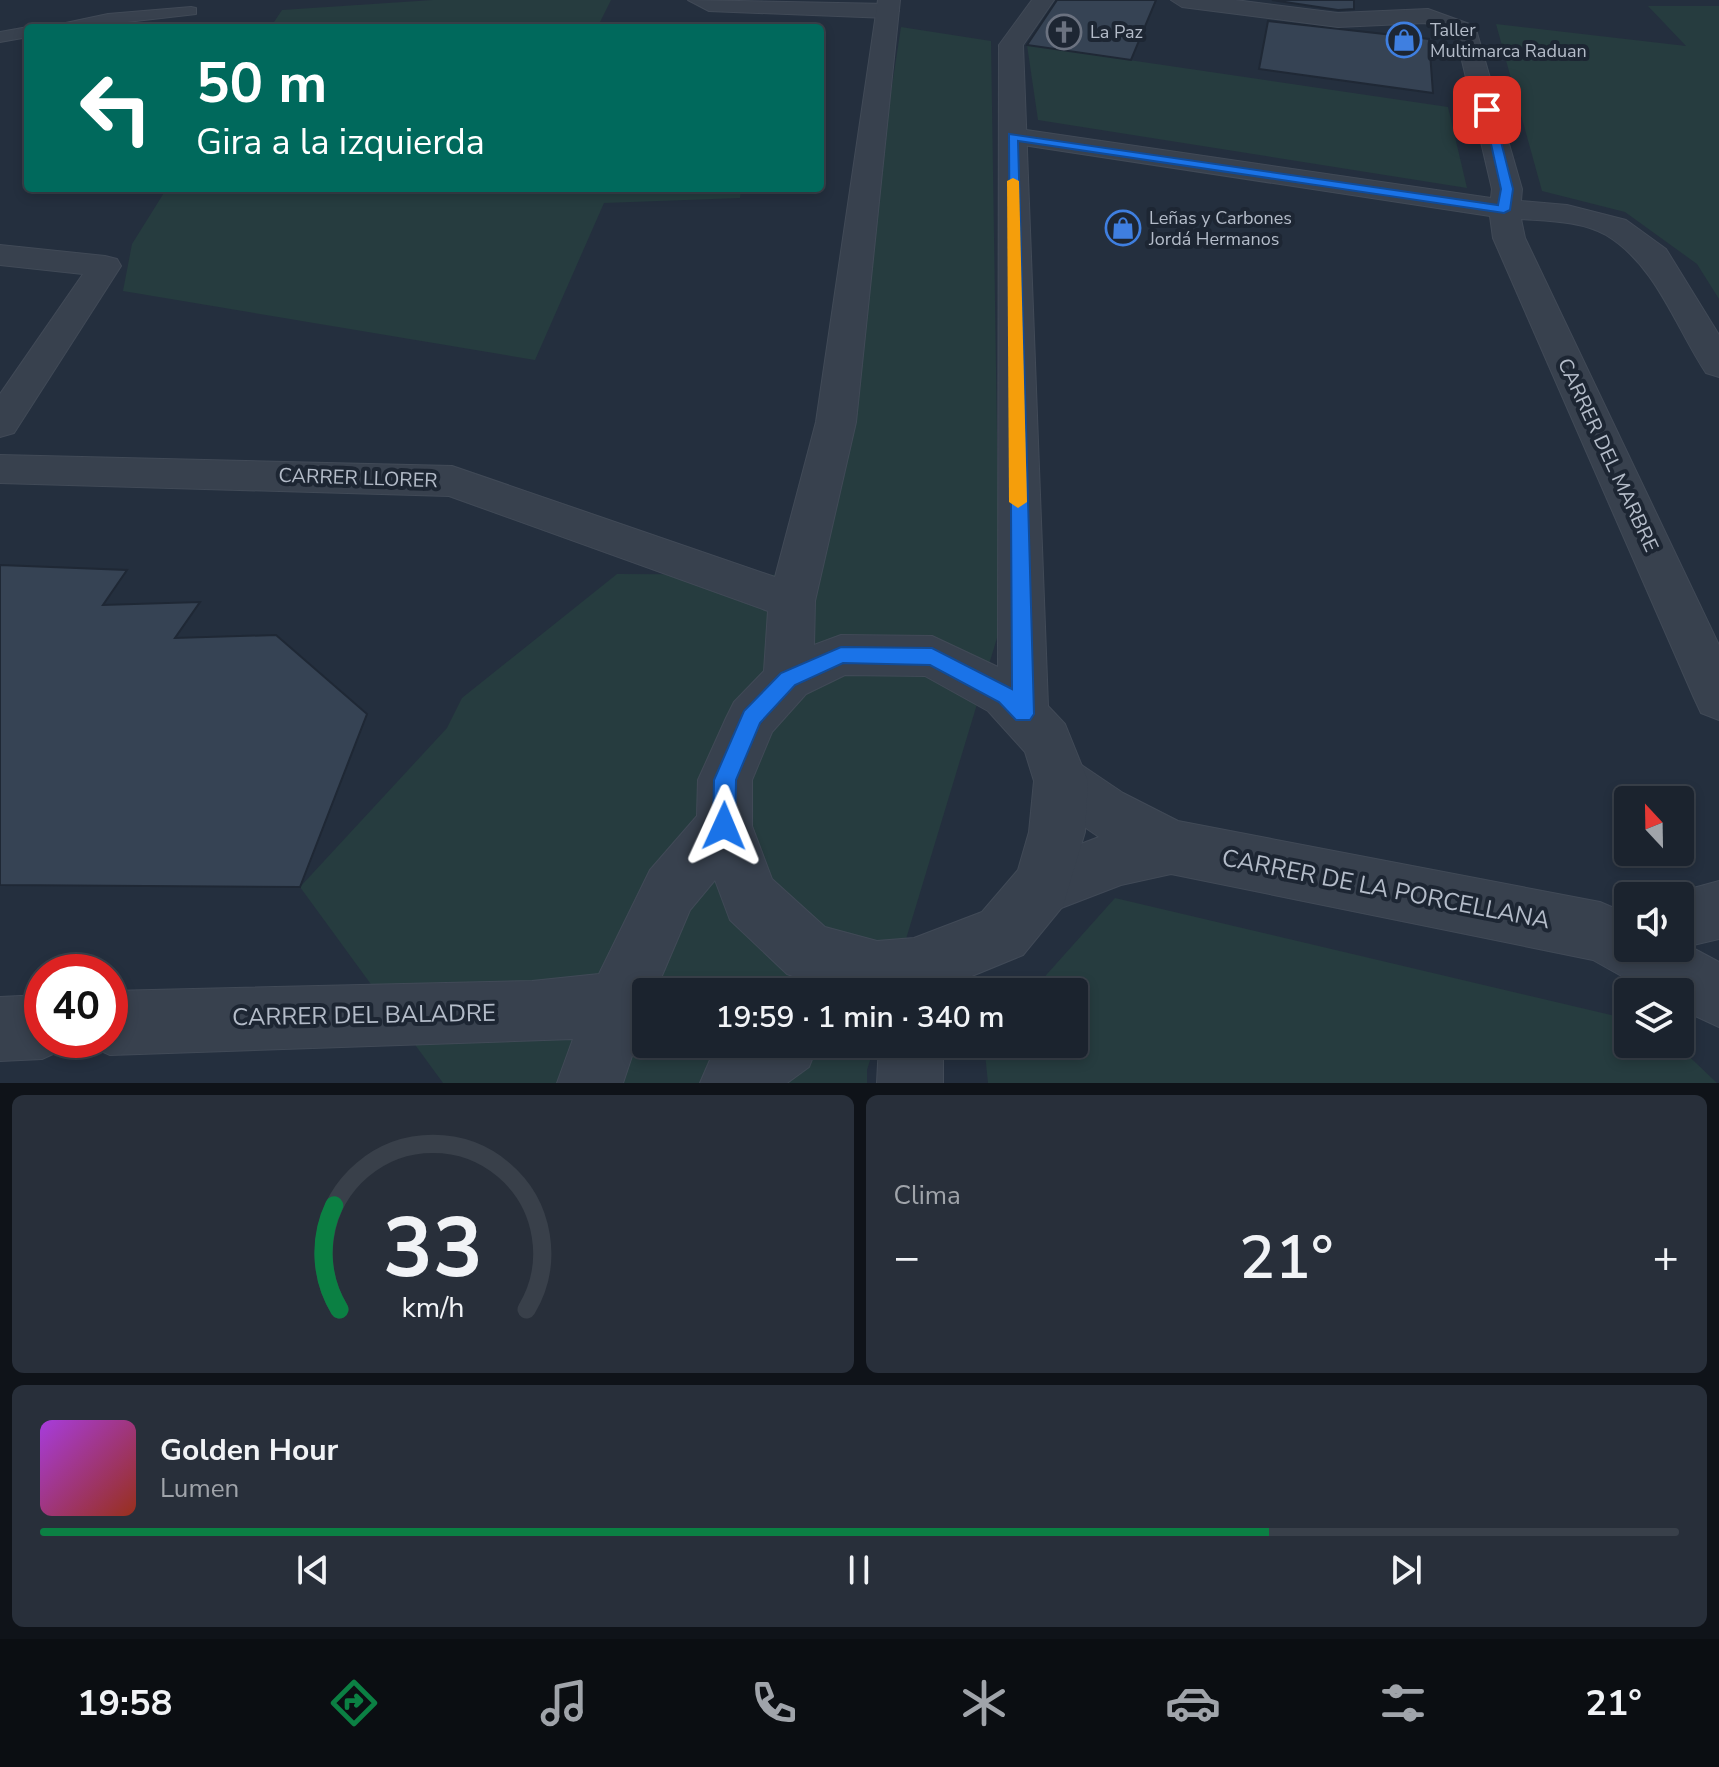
<!DOCTYPE html>
<html lang="es">
<meta charset="utf-8">
<style>
:root{--surface:#1b232e;--page:#282f3a;--text:#f1f3f6;--muted:#a0a4aa;--line:#39404a;--accent:#0b8043}
body{margin:0;font-family:"Nunito Sans",sans-serif;background:var(--page);color:var(--text);height:100vh;display:flex;flex-direction:column;font-size:30px;white-space:nowrap}
*{box-sizing:border-box;margin:0}
p{font-size:26px;color:var(--muted)}
.icon{flex:none;width:44px;height:44px;fill:none;stroke:currentColor;stroke-width:2;stroke-linecap:round;stroke-linejoin:round}
.map{position:relative;height:1083px;overflow:hidden}
.side{display:flex;flex-direction:column;gap:12px;padding:12px;background:#0f1319;flex:1}
.side>*{flex:none}
.guide{position:absolute;left:24px;top:24px;width:800px;height:168px;border-radius:8px;box-shadow:0 4px 12px #0003,0 0 0 2px var(--line);background:#00695c;color:#fff;overflow:hidden}
.needle{width:52px;rotate:338deg}
.tools{position:absolute;left:1614px;top:786px;display:grid;gap:16px}
.tools a{display:grid;place-items:center;width:80px;height:80px;border-radius:8px;background:var(--surface);box-shadow:0 4px 12px #0003,0 0 0 2px var(--line);font-size:40px}
.speed{position:absolute;left:24px;top:954px;display:flex;gap:16px;font-size:40px;font-weight:700;text-align:center}
.speed>*{display:grid;place-content:center;width:104px;height:104px;border-radius:50%;background:var(--surface);box-shadow:0 4px 12px #0003,0 0 0 2px var(--line);line-height:1}
.speed .limit{border:12px solid #d22;background:#fff;color:#111}
.pin{position:absolute;display:grid;place-items:center;width:68px;height:68px;color:#fff;margin:-34px;border-radius:16px;box-shadow:0 4px 12px #0006}
.me{position:absolute;width:88px;margin:-44px;rotate:1deg;stroke-linejoin:round;filter:drop-shadow(0 0 6px #0008)}
.turn{display:flex;align-items:center;gap:28px;height:168px;padding:0 40px;font-size:36px}
.turn .icon{width:104px;height:104px;stroke-width:2.5}
.turn b{display:block;font-size:56px;line-height:68px}
.big{font-size:60px;font-weight:600;line-height:1.1}
.side .tile{flex:1;display:flex;flex-direction:column;justify-content:center;gap:12px;min-width:0;padding:0 28px;border-radius:12px;background:var(--page)}
.side .dial{align-items:center;gap:0}
.dial svg{height:208px;overflow:visible;fill:none;stroke:var(--line);stroke-width:7;stroke-linecap:round;text-anchor:middle}
.dial text{fill:var(--text);stroke:none}
.song{display:flex;align-items:center;gap:24px}
.cover{width:96px;height:96px;border-radius:12px;background:linear-gradient(135deg,hsl(280 70% 55%),hsl(10 70% 35%))}
.played{height:8px;border-radius:4px;background:linear-gradient(90deg,var(--accent) 75%,var(--line) 75%)}
.keys{display:flex;justify-content:space-around;direction:ltr}
.heat{display:flex;justify-content:space-between;align-items:center;font-size:44px;direction:ltr}
.side .tiles{flex:1;display:grid;gap:12px;grid-template-columns:1fr 1fr}
.tile:last-child{grid-column:span 2}
.trip{position:absolute;left:632px;top:978px;width:456px;height:80px;border-radius:8px;background:var(--surface);box-shadow:0 4px 12px #0003,0 0 0 2px var(--line);font-weight:600;line-height:80px;text-align:center}
.tabs{display:flex;height:128px;justify-content:space-around;align-items:center;background:#0b0e12;color:var(--muted)}
.tabs .icon{width:56px;height:56px}
.tabs .selected{color:var(--accent)}
.tabs b{font-size:36px;color:var(--text)}
.map>svg:first-child{display:block}
.green{fill:#263c3f}
.building{fill:#364354;stroke:#1f2835;stroke-width:2}
.lines{fill:none;stroke-linecap:round;stroke-linejoin:round}
.service-casing{stroke:#414a57;stroke-width:2}
.minor-casing{stroke:#414a57;stroke-width:2}
.tertiary-casing{stroke:#414a57;stroke-width:2}
.service{fill:#38414e;fill-rule:evenodd}
.minor{fill:#38414e;fill-rule:evenodd}
.tertiary{fill:#38414e;fill-rule:evenodd}
.route{fill:#1a73e8;stroke:#114b97;stroke-width:2}
.slow{fill:#f59e0b}
.labels{text-anchor:middle;dominant-baseline:central;stroke-width:8;stroke-linejoin:round;paint-order:stroke}
.far-poi-label{font-size:18px;fill:#b4bcc9;stroke:#1d2633;text-anchor:start}
.street-label{font-size:20px;fill:#b4bcc9;stroke:#1d2633}
.near-street-label{font-size:24px;fill:#b4bcc9;stroke:#1d2633}
</style>
<div class="map">
<svg width="1719" height="1083" viewBox="0 0 1719 1083">
<rect width="100%" height="100%" fill="#242f3e"/>
<g class="green">
<path d="M433 0H611L597 28H270L282 10Z"/>
<path d="M1648 6H1719V299L1697 264 1625 212 1542 191 1496 24 1686 46Z"/>
<path d="M901 27 991 41 1000 628 890 992H646V1044H875L867 1070V1083H443L300 887 447 728 462 698 617 574 817 575Z"/>
<path d="M1027 45 1448 107 1467 188 1038 120Z"/>
<path d="M167 188H741L740 198 604 203 535 360 123 291 132 244Z"/>
<path d="M1115 898 1628 1019V1044H1676L1717 1083H988L984 1044H1074V992H1031Z"/>
</g>
<g class="building">
<path d="M1057 0H1156L1131 60 1027 45Z"/>
<path d="M1272 0H1354V9L1338 10Z"/>
<path d="M1268 21 1429 39 1433 93 1259 69Z"/>
<path d="M0 565 127 570 103 605 200 602 175 638 276 635 367 714 300 887 0 885Z"/>
</g>
<g class="lines">
<g class="service-casing">
<g id="service">
<path d="M191 7 196 8V14L75 28H42L108 14Z"/>
<path d="M28 27V37L0 42V32Z"/>
</g>
</g>
<g class="minor-casing">
<g id="minor">
<path d="M688 0 888 4 899 11 888 18 709 11Z"/>
<path d="M1171 0H1235L1338 13 1428 9 1475 26 1522 189 1521 201 1567 205 1626 220 1666 249 1719 335V377L1706 373C1675 326 1656 265 1606 235 1582 221 1548 221 1521 219L1525 238 1719 645V720L1701 713 1694 698 1493 238 1490 216 1003 142 999 136 1003 130 1013 128 1491 198 1492 189 1456 35 1425 23 1338 27 1182 7Z"/>
<path d="M0 245 105 256 117 259 121 266 14 433 0 437V394L83 274 0 265Z"/>
<path d="M1061 756 1080 764 1123 793 1178 821 1600 902 1628 914V948H1680V896H1664L1719 881V939L1689 946 1719 962V1027L1680 1009V992H1650L1593 960 1171 874 1121 885 1043 915 1023 906 1014 886 1023 866 1099 837 1042 798 1034 781 1042 764Z"/>
</g>
</g>
<g class="tertiary-casing">
<g id="tertiary">
<path d="M878 0H900L856 422 815 601 814 645 841 635 932 636 998 667 999 45 1032 0H1054L1023 45 1048 706 1065 724 1088 781 1085 832 1063 906 1023 955 933 992H839L787 974 730 920 715 880 690 910 655 992H646V1014L623 1083H557L573 1039 110 1055 88 1045 85 1040H110V991L532 981 599 974 650 870 697 816 698 780 726 718 734 702 764 671 768 611 449 496 0 483V455L452 466 775 577 816 422ZM845 675 925 676 988 711 1025 752 1034 781 1029 832 1018 870 982 912 914 938 877 941 825 927 772 879 752 826V780L772 732 806 694Z"/>
<path d="M42 995V1040H68L64 1049 42 1059 0 1061V997Z"/>
<path d="M732 1044H818L809 1067 787 1083H700L710 1060Z"/>
<path d="M879 1044H943V1083H877Z"/>
</g>
</g>
<use href="#service" class="service"/>
<use href="#minor" class="minor"/>
<use href="#tertiary" class="tertiary"/>
</g>
<path class="route" d="M1483 108 1493 110 1513 189 1510 210 1504 213 1018 141 1034 714 1030 720H1016L999 702 930 665 843 663 795 685 760 723 736 780 735 826 732 834 724 837 716 834 713 826 714 780 744 711 781 673 841 647 932 648 1012 689 1009 134 1498 205 1501 189Z"/>
<path class="slow" d="M1013 178 1019 181 1027 502 1018 508 1009 502 1007 181Z"/>
<defs>
<g id="church-ring" transform="scale(1.8)"><circle r="9.5" fill="#1d2633" stroke="#6b7280" stroke-width="1.5"/><path d="M-1.2-6h2.4v3.5h3.3v2.4h-3.3V6h-2.4V-.1h-3.3v-2.4h3.3Z" fill="#6b7280"/></g>
<g id="shop-ring" transform="scale(1.8)"><circle r="9.5" fill="#1d2633" stroke="#3f7fe0" stroke-width="1.5"/><path d="M-5-2.5h2.3a2.7 3.5 0 0 1 5.4 0H5L5.5 6h-11ZM-1.5-2.5h3a1.5 2.3 0 0 0-3 0Z" fill="#3f7fe0"/></g>
</defs>
<g fill-rule="evenodd">
<use href="#church-ring" x="1064" y="32"/>
<use href="#shop-ring" x="1404" y="40"/>
<use href="#shop-ring" x="1123" y="228"/>
</g>
<g class="labels">
<g class="far-poi-label">
<text x="1430" y="30">Taller<tspan x="1430" dy="21">Multimarca Raduan</tspan></text>
<text x="1090" y="32">La Paz</text>
<text x="1149" y="218">Leñas y Carbones<tspan x="1149" dy="21">Jordá Hermanos</tspan></text>
</g>
<g class="street-label">
<text transform="translate(1608 455) rotate(65)">CARRER DEL MARBRE</text>
<text transform="translate(358 478) rotate(2)">CARRER LLORER</text>
</g>
<g class="near-street-label">
<text transform="translate(1386 889) rotate(11)">CARRER DE LA PORCELLANA</text>
<text transform="translate(364 1015) rotate(-1)">CARRER DEL BALADRE</text>
</g>
</g>
</svg>
<div class="tools">
<a><svg class="needle" viewBox="-14 -14 28 28"><path d="M0-13l5 13h-10z" fill="#e53935"/><path d="M0 13l5-13h-10z" fill="#a0a4aa"/></svg></a>
<a><svg class="icon" aria-label="sound" viewBox="0 0 24 24"><path d="M4 9h4l5-4v14l-5-4H4zM17 9q2 3 0 6"/></svg></a>
<a><svg class="icon" aria-label="layers" viewBox="0 0 24 24"><path d="M12 4l9 5-9 5-9-5zM3 14l9 5 9-5"/></svg></a>
</div>
<div class="speed"><div class="limit">40</div></div>
<div class="pin" style="left:1487px;top:110px;background:#d93025"><svg class="icon" aria-label="arrive" viewBox="0 0 24 24"><path d="M6 21V4h12l-3 4 3 4H6"/></svg></div>
<svg class="me" style="left:724px;top:826px" viewBox="-20 -20 40 40"><path d="M0-17L14 15 0 8-14 15z" fill="#1a73e8" stroke="#fff" stroke-width="4"/></svg>
<div class="trip">19:59 · 1 min · 340 m</div>
<div class="guide">
<div class="turn"><svg class="icon" aria-label="left" viewBox="0 0 24 24"><path d="M17 20v-9H6M10 6l-5 5 5 5"/></svg><div><b>50 m</b>Gira a la izquierda</div></div>
</div>
</div>
<section class="side">
<div class="tiles">
<div class="tile dial"><svg viewBox="0 0 100 80">
<path d="M14 69A42 42 0 1 1 86 69"/>
<path d="M14 69A42 42 0 0 1 12 29" stroke="#0b8043"/>
<text x="50" y="56" font-size="32" font-weight="700">33</text>
<text x="50" y="72" font-size="11">km/h</text>
</svg></div>
<div class="tile"><p>Clima</p>
<div class="heat"><a>−</a><b class="big">21°</b><a>+</a></div>
</div>
<div class="tile">
<div class="song"><i class="cover"></i><div><b>Golden Hour</b><p>Lumen</p></div></div>
<div class="played"></div>
<div class="keys"><svg class="icon" aria-label="previous" viewBox="0 0 24 24"><path d="M18 5L8 12l10 7zM5 5v14"/></svg><svg class="icon" aria-label="pause" viewBox="0 0 24 24"><path d="M8 5v14M16 5v14"/></svg><svg class="icon" aria-label="next" viewBox="0 0 24 24"><path d="M6 5l10 7-10 7zM19 5v14"/></svg></div>
</div>
</div>
</section>
<nav class="tabs">
<b>19:58</b>
<svg class="icon selected" aria-label="directions" viewBox="0 0 24 24"><path d="M12 3l9 9-9 9-9-9zM9 14v-3h6M13 9l2 2-2 2"/></svg>
<svg class="icon" aria-label="music" viewBox="0 0 24 24"><path d="M9 18V5l10-2v13"/><circle cx="6" cy="18" r="3"/><circle cx="16" cy="16" r="3"/></svg>
<svg class="icon" aria-label="phone" viewBox="0 0 24 24"><path d="M5 4h4l2 5-3 2q2 4 5 5l2-3 5 2v4C11 20 4 13 5 4z"/></svg>
<svg class="icon" aria-label="climate" viewBox="0 0 24 24"><path d="M12 3v18M4 7l16 10M4 17L20 7"/></svg>
<svg class="icon" aria-label="car" viewBox="0 0 24 24"><path d="M5 17H2v-5l4-1 3-4h7l3 4 3 1v5h-3M9 17h6M6 11h13"/><circle cx="7" cy="17" r="2"/><circle cx="17" cy="17" r="2"/></svg>
<svg class="icon" aria-label="filters" viewBox="0 0 24 24"><path d="M4 7h16M4 17h16"/><circle cx="9" cy="7" r="2"/><circle cx="15" cy="17" r="2"/></svg>
<b>21°</b>
</nav>
